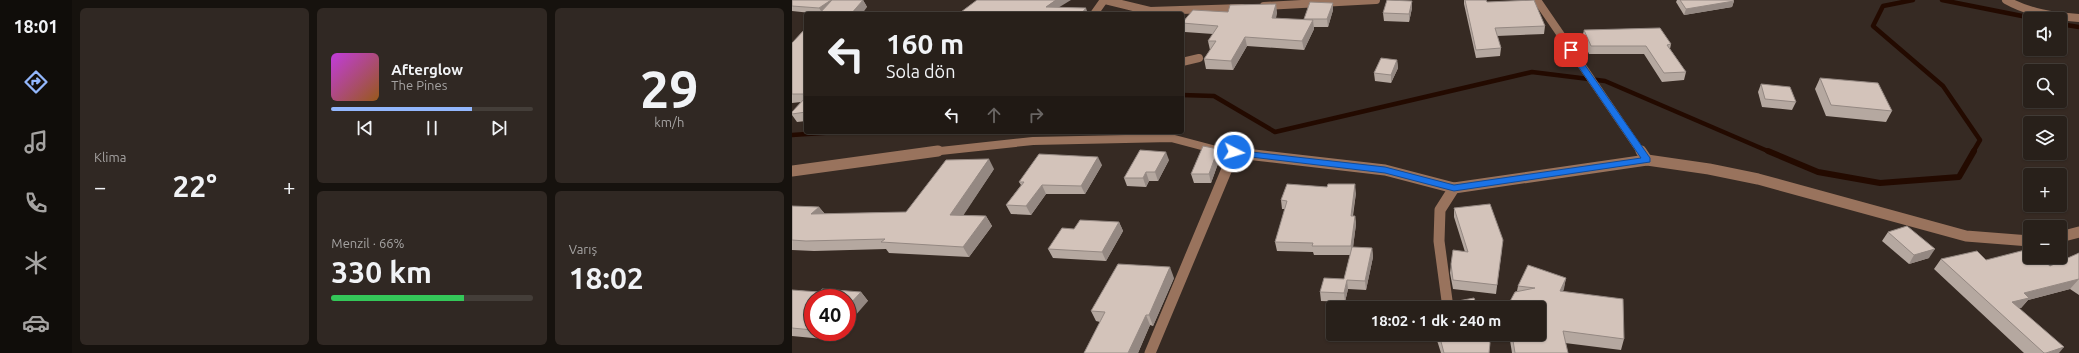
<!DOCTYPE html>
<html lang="tr">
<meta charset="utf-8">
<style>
:root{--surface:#28201a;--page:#302823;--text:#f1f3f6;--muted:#a5a3a2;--line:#443e39;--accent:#93b7fd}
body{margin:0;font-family:Ubuntu,sans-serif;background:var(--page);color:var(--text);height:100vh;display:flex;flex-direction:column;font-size:15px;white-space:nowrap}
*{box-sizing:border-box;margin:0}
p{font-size:13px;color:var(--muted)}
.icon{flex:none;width:22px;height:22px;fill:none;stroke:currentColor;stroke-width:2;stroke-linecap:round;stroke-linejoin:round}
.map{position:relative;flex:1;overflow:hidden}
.details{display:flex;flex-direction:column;gap:8px;padding:8px;background:#16120e;width:720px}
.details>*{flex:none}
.guide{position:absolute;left:12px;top:12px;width:380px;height:122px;border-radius:4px;box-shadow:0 1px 3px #0004,0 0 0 1px var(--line);background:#28201a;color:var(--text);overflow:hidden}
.controls{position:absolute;left:1231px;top:12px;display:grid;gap:8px}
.controls a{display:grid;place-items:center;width:44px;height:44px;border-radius:4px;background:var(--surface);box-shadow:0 1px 3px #0004,0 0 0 1px var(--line);font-size:20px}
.speed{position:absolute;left:12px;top:289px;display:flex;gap:8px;font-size:20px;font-weight:700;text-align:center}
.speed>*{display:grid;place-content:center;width:52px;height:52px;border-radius:50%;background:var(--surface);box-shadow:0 1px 3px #0004,0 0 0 1px var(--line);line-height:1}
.speed .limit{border:6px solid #d22;background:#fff;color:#111}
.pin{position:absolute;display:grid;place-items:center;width:34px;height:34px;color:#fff;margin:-17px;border-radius:8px;box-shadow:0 2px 6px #0006}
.me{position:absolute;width:44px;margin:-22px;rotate:95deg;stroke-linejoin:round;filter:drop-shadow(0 0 3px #0008)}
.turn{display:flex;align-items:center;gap:14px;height:84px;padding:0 16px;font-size:18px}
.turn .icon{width:52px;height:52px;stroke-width:2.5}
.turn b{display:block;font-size:28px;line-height:34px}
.lanes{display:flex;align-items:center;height:38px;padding:0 16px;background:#0003;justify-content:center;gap:20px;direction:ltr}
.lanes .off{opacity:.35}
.big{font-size:30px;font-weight:600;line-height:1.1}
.details .tile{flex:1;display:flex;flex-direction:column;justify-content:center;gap:6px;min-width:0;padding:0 14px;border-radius:6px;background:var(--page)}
.details .dial{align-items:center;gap:0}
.dial b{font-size:52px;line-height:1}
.song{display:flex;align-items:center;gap:12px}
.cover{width:48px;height:48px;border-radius:6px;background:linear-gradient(135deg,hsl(290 70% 55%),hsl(30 70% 35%))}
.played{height:4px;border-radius:2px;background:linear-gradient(90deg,var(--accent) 70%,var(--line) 70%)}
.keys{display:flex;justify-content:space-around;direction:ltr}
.heat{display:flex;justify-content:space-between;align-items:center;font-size:22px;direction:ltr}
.charge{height:6px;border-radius:3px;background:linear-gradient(90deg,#34c759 66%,var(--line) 0)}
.details .tiles{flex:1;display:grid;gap:8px;grid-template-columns:repeat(3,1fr)}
.tile:first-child{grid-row:span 2}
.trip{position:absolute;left:534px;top:301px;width:220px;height:40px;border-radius:4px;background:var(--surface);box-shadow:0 1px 3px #0004,0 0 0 1px var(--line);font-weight:600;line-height:40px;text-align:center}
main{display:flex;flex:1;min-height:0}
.tab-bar{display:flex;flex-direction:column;width:72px;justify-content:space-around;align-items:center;background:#100d0a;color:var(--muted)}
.tab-bar .icon{width:28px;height:28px}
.tab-bar .active{color:var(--accent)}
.tab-bar b{font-size:18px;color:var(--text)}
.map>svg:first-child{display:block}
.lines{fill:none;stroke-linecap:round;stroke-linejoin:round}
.stream-far1{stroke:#230a00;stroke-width:4.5}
.stream{stroke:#230a00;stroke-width:6}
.minor-far1{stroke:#99735d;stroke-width:8}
.minor{stroke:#99735d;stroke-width:11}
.wall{fill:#b5a8a0}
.shaded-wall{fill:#948882}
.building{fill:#d3c3ba;stroke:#948882}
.route{fill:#1a73e8;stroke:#114b97}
</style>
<main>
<nav class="tab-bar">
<b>18:01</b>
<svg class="icon active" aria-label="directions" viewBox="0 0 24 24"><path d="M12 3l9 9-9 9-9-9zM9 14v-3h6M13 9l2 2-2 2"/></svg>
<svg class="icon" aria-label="music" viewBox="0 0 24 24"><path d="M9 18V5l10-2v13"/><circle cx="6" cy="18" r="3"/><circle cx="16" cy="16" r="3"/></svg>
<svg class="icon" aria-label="phone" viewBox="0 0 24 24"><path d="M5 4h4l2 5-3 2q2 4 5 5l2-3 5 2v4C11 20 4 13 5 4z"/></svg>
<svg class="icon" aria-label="climate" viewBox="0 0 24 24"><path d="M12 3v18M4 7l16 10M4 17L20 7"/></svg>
<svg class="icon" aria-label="car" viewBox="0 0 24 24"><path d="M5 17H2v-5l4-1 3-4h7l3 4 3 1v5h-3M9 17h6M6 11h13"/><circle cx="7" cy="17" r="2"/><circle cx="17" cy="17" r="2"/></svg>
</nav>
<section class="details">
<div class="tiles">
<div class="tile"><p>Klima</p>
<div class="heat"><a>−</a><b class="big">22°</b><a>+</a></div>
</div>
<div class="tile">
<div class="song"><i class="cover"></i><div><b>Afterglow</b><p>The Pines</p></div></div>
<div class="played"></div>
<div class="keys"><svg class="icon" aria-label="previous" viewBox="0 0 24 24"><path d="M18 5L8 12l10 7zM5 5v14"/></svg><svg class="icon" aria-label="pause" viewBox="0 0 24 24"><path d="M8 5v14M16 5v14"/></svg><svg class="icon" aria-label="next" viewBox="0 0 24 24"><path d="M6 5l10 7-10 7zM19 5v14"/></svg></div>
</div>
<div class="tile dial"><b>29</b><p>km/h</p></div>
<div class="tile"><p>Menzil · 66%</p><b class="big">330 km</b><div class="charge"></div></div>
<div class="tile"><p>Varış</p><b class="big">18:02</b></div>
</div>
</section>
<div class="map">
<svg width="1287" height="353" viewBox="0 0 1287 353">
<rect width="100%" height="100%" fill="#362a23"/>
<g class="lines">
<g class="stream-far1">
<path d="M1121 0 1091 6 1081 26 1151 86 1188 140 1181 152"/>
<path d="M1150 0 1245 19"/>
<path d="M1268 24 1287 27"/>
<path d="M390 95 422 96 483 132 740 72 813 81 978 152"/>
<path d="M0 135 45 132"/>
</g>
<path class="stream" d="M976 151 1026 172 1088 183 1167 177 1182 151"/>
<g class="minor-far1">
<path d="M313 0 358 11 450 8"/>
<path d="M745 0 849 152"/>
<path d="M1214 0C1237 13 1261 16 1287 18"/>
<path d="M472 6 584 0"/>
<path d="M302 14 312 0"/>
<path d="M390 62 407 58"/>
<path d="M139 152 241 141 379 138 432 152"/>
</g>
<g class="minor">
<path d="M428 151 593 170 662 188 855 160 917 169 966 179 1174 236 1238 241"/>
<path d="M849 151 855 160"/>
<path d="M0 171 146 151"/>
<path d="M1268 237 1287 232"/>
<path d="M656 308 647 241 648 210 662 188"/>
<path d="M358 353 442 152"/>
</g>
</g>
<g class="wall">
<path d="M0 0H71L75 7 28 14 0 11Z"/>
<path d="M672 0H694L695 2 753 26 752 34 705 36 709 48 708 56 684 58 672 4Z"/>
<path d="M885 0H941L942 1 940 7 892 15 884 2Z"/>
<path d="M620 1V8L617 22 592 21 591 13Z"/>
<path d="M541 3V10L536 27H522V29L512 50 455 46 441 70 414 69 412 59 418 50 416 41 421 34 393 32 390 23 436 12H485L484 18 512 20V19Z"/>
<path d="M14 28V121L5 122 0 115V112L9 102 0 103V43Z"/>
<path d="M792 30 879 44 878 49 894 72 892 80 870 82 852 54H797L790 38Z"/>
<path d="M605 60 606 68 599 83 583 81 582 73Z"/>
<path d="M1028 78 1100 111 1094 122 1034 116 1023 89Z"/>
<path d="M969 84 1004 102 1000 110 970 107 966 92Z"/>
<path d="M428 158 419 183H402L399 174Z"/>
<path d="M377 160 366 181H357L354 187 335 186 332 178Z"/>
<path d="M310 165 293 194H254L239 215 219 214 214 205 229 185 227 182Z"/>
<path d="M202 169 171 215 194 216 200 226 177 257 97 253 94 249 22 251 0 250V206L27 207 33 214 114 212Z"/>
<path d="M564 193 561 216H563L564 224 561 247 580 248 581 257 574 290 556 289 553 302 529 301 528 292 552 279 558 255H522L521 252 485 251 483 242 493 209H490L489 200Z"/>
<path d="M662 208 710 249 704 294 661 289 658 273 659 264 673 252 662 217Z"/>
<path d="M327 222 331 231 314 261 261 258 256 249 282 229Z"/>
<path d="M1096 232 1137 258 1117 264 1090 241Z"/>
<path d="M1287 253V295L1278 289 1236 300 1229 308H1227L1267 353H1232L1142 269 1149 259 1194 260 1258 266Z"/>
<path d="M382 278 361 326 358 325 346 353H292L308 322 304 321 299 311Z"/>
<path d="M774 278 771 291 832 339 829 350 773 343 776 353H720L717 334H747V308H715L725 291 726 286Z"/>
<path d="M0 290 27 292H69L76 301 21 298V332H49L42 340 0 336Z"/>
<path d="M643 334H695L698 343 697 353H649Z"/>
</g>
<g class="shaded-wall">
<path d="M39 0H51L31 14 27 8Z"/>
<path d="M71 0 75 7 70 14H59Z"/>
<path d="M264 0H279L256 14 254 7Z"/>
<path d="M620 1V8L617 22V14Z"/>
<path d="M942 1 940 7 892 15 894 9Z"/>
<path d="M541 3V10L536 27 535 19Z"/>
<path d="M484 4 485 12 482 27 480 18Z"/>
<path d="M294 8 296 14H289Z"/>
<path d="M521 20 522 29 512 50 510 41Z"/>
<path d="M453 37 455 46 441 70 439 61Z"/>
<path d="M605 60 606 68 599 83V75Z"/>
<path d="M426 149 428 158 419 183 417 174Z"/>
<path d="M374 152 377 160 366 181 363 172Z"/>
<path d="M306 157 310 165 293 194 289 186Z"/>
<path d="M197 159 202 169 165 225 158 215Z"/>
<path d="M354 172 357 181 354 187 351 178Z"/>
<path d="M563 184 564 193 559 224V216Z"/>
<path d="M250 185 254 194 239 215 234 206Z"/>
<path d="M27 207 35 217 19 214Z"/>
<path d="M194 216 200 226 177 257 171 247Z"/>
<path d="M563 216 564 224 560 255 559 246Z"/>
<path d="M327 222 331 231 314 261 310 252Z"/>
<path d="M580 248 581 257 574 290 573 281Z"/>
<path d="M1143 249 1137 258 1117 264 1122 255Z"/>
<path d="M378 267 382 278 361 326 357 315Z"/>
<path d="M774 278 772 289 766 302 768 291Z"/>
<path d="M1287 279 1278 289 1236 300 1229 308 1212 312 1220 302 1232 293Z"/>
<path d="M555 280 556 289 553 302 552 293Z"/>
<path d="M69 292 76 301 55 325V307Z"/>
<path d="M354 315 358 325 346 353H336Z"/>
<path d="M34 332H49L42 340Z"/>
<path d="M1272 347 1267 353H1254Z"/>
</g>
<g class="building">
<path d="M0 0H39L27 8 0 6Z"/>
<path d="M40 0H71L59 14H27Z"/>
<path d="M185 0H264L254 7 294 8 289 14H154V13L169 12Z"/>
<path d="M595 0 620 1 617 14 591 13Z"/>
<path d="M673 0H694L695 2 742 0 753 26 703 28 709 48 684 50Z"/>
<path d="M888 0H941L942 1 894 9Z"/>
<path d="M518 2 541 3 535 19H512Z"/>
<path d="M484 4 480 18 521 20 510 41 453 37 439 61 412 59 424 41H416L426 26 390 23 401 10 436 12 438 5Z"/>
<path d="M14 28V94H0V43Z"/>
<path d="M868 28 879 44 875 45 894 72 872 73 854 46H799L792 30Z"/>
<path d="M589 58 605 60 599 75 582 73Z"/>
<path d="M1028 78 1086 83 1100 111 1039 105Z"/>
<path d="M969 84 998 87 1004 102 973 99Z"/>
<path d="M14 97V112L0 114V112Z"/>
<path d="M411 146 426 149 417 174H399Z"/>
<path d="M348 150 374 152 363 172H354L351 178H332Z"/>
<path d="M247 154 306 157 289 186 250 185 234 206 214 205 232 182H227Z"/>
<path d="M197 159 158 215 194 216 171 247 89 242 93 239 14 241 0 240V206L27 207 19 214 114 212 154 160Z"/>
<path d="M495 184 535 187 536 184H563L559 216H563L559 246H520L521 243 483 242 495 201 489 200Z"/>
<path d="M698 204 711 240 705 285 661 280 659 264 661 250 676 252 662 208Z"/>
<path d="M288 220 327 222 310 252 256 249 270 228 282 229Z"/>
<path d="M1115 226 1143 249 1122 255 1096 232Z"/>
<path d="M560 247 580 248 573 281 555 280 552 293 528 292 532 278 552 279Z"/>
<path d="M1237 249 1238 250V257H1247L1258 266 1287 253V279L1232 293 1237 298 1220 302 1272 347 1254 353H1252L1149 259 1185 251 1194 260Z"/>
<path d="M326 264 378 267 357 315H354L336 353H292L313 312 299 311Z"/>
<path d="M736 265 774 278 768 291 831 299 832 339 771 331 776 353H723L720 334H747V308H715V307L723 292 743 288 726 286Z"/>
<path d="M30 289 69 292 55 307V298H21V330L0 328V290L27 292Z"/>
<path d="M682 298 686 308H639V306Z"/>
<path d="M647 334H695L698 343 697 353H652Z"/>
</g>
<path class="route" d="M776 48H781L858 158V162L662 191 593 173 442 155 438 152 442 150 593 167 662 185 849 158 775 50Z"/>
</svg>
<div class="controls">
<a><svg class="icon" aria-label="sound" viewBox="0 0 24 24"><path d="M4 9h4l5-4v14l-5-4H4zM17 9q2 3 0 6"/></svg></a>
<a><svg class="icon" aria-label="search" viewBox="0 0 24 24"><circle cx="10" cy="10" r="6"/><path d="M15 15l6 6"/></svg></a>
<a><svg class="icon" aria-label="layers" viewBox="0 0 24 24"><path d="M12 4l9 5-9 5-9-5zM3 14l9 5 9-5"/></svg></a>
<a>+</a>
<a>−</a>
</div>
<div class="speed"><div class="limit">40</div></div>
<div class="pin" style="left:779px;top:50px;background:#d93025"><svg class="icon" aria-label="arrive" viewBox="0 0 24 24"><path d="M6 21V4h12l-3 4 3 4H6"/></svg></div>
<svg class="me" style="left:442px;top:152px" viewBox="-20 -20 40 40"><circle r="17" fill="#1a73e8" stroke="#fff" stroke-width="3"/><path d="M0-11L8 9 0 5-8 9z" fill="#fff"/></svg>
<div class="trip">18:02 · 1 dk · 240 m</div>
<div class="guide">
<div class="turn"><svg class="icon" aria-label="left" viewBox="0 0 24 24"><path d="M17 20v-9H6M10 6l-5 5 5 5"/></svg><div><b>160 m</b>Sola dön</div></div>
<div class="lanes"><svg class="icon" aria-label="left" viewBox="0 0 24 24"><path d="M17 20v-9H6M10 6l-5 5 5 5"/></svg><svg class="icon off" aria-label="ahead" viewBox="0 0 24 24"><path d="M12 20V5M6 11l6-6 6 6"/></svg><svg class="icon off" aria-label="right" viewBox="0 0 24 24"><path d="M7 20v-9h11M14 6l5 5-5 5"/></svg></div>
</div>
</div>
</main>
